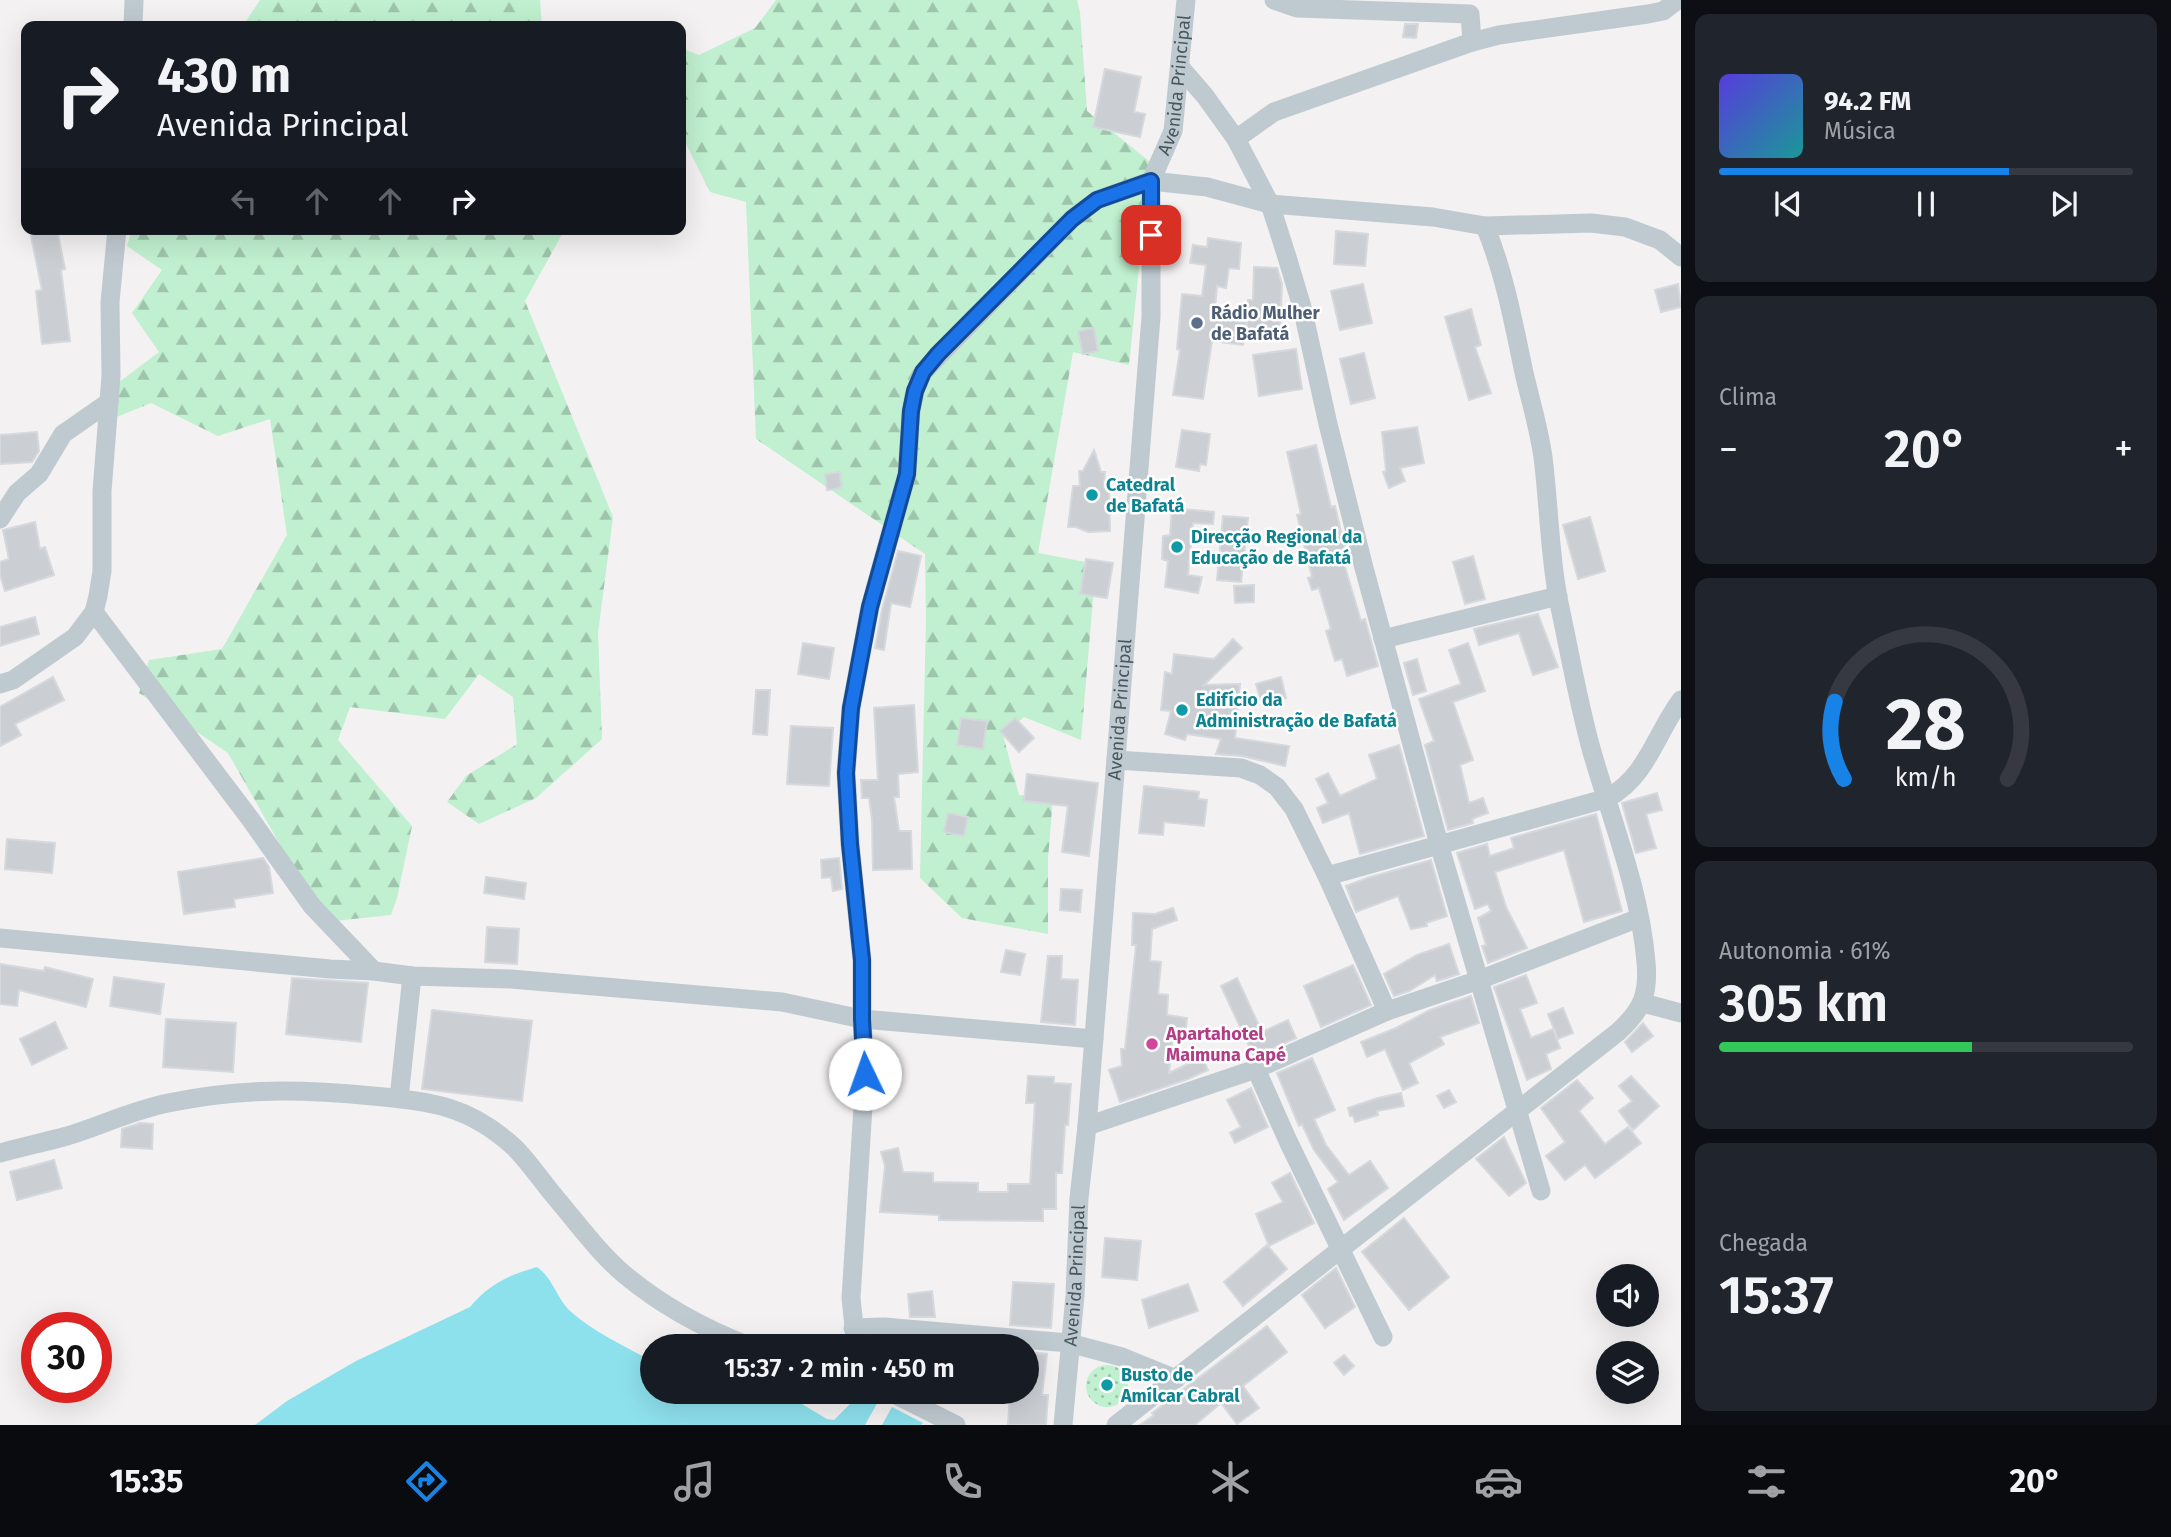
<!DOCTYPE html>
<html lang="pt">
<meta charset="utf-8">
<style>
:root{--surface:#171b24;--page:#20242c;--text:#f1f3f6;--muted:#9ea1a6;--line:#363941;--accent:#1783e7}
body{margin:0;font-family:"Fira Sans",sans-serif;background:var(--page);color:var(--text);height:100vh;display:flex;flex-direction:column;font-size:26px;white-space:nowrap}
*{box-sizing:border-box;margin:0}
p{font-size:23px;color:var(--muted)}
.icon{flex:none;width:38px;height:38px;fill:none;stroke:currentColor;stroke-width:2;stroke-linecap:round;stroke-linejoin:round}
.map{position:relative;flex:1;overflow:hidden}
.side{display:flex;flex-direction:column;gap:14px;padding:14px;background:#0d0f14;width:490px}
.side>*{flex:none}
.hud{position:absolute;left:21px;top:21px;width:665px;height:214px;border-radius:14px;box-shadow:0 7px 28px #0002;background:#171b24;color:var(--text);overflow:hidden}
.tools{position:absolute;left:1596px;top:1264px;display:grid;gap:14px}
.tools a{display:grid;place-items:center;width:63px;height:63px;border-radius:50%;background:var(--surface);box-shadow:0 7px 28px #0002;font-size:35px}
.speed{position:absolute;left:21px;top:1312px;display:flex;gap:14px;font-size:35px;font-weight:700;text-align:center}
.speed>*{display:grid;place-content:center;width:91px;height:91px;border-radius:50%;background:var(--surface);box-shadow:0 7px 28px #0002;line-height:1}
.speed .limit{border:10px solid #d22;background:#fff;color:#111}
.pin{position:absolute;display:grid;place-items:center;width:60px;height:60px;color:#fff;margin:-30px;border-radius:14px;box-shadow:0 4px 10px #0006}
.me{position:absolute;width:77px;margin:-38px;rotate:357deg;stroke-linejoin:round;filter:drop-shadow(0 0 5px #0008)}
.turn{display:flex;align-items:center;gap:24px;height:147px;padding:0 21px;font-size:32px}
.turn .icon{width:91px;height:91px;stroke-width:2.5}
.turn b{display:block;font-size:49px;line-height:60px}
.lanes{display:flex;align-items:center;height:66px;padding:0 21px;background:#0003;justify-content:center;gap:35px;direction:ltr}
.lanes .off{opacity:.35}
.big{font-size:52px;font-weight:600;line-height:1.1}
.side .tile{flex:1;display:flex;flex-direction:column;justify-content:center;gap:10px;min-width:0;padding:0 24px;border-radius:14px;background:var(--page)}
.side .dial{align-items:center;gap:0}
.dial svg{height:182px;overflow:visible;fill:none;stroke:var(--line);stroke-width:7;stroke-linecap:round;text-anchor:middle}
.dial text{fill:var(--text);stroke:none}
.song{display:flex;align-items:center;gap:21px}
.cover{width:84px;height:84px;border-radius:10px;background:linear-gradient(135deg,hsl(250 70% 55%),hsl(180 70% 35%))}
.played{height:7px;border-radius:4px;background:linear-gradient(90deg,var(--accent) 70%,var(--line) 70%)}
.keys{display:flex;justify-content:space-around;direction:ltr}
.heat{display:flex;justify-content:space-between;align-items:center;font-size:38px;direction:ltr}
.charge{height:10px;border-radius:5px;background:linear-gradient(90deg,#34c759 61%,var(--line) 0)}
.trip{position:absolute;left:640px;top:1334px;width:399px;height:70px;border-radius:35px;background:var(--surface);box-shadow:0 7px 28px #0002;font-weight:600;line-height:70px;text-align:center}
.menu{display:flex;height:112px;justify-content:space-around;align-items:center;background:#090b0e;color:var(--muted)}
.menu .icon{width:49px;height:49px}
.menu .active{color:var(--accent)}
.menu b{font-size:32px;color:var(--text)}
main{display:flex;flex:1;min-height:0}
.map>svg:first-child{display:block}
.grass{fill:url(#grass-dots)}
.forest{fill:url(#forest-firs)}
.water{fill:#8de1ed}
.building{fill:#cbcfd3;stroke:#d5d8dc;stroke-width:2}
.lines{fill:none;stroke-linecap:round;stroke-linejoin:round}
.street{stroke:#bfcad0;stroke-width:19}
.route-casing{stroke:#114b97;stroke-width:18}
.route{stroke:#1a73e8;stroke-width:12}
.service-dot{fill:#5c6f8a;stroke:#fff;stroke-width:2.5}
.culture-dot{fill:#0f9aa8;stroke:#fff;stroke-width:2.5}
.hotel-dot{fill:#d1479c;stroke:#fff;stroke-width:2.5}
.labels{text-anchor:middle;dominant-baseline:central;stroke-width:5;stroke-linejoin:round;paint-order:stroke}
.street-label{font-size:18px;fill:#48565f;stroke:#fff}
.service-label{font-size:18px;font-weight:bold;fill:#4e5e75;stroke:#fff;text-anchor:start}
.culture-label{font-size:18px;font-weight:bold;fill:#0d838f;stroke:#fff;text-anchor:start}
.hotel-label{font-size:18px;font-weight:bold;fill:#b23c85;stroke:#fff;text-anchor:start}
</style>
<main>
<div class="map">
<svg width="1681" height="1425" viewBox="0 0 1681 1425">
<defs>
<pattern id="grass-dots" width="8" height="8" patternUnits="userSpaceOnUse" patternTransform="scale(1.75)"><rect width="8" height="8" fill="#c0f0cf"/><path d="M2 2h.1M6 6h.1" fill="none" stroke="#9ec5ab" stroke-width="1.8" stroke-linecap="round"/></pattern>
<pattern id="forest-firs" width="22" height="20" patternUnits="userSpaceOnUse" patternTransform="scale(1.75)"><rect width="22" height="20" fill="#c0f0cf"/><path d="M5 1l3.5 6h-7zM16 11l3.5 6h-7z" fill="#9ec5ab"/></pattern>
</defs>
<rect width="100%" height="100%" fill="#f3f1f1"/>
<circle class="grass" cx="1107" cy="1386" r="21"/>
<g class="forest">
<path d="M260 0H540L542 26H243Z"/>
<path d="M776 0H1077L1080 12 1087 111 1150 162 1129 365 1073 352 1038 553 1096 564 1081 740 1024 717 1003 735 1019 795 1053 796 1048 859V934L962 918 920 878 926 620 925 554 756 439 746 202 710 192 681 134V48L699 55 755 28Z"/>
<path d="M132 229H565L525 301 613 517 598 633 602 739 536 798 479 824 447 802 466 776 517 744 513 697 479 674 445 719 350 707 338 740 412 826 397 898 391 915 324 922 228 753 139 693 149 660 222 649 287 535 270 419 218 436 151 403 107 421 102 395 159 352 132 313 162 270 127 246Z"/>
</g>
<g class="water">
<path d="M537 1267C553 1278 556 1297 569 1310 593 1332 625 1346 653 1362V1391H780L827 1419 834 1420 849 1405 857 1391H863L879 1400 865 1425H255L287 1401 356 1361 470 1307C489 1284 509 1275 537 1267Z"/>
<path d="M892 1407 923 1423 921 1425H882Z"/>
</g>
<g class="building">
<path d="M1405 24H1418L1416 38 1403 37Z"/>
<path d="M1105 69 1141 77 1134 112 1145 114 1140 137 1093 127Z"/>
<path d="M39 229H57L65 269 61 270 70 341 42 344 36 291 42 290 30 231Z"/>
<path d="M1336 231 1368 234 1365 266 1334 264Z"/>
<path d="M1208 238 1241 243 1239 269 1229 268 1226 288 1217 286 1214 319 1246 322 1243 345 1212 341 1203 399 1173 395 1180 350 1177 349 1182 294 1202 296 1206 265 1190 263 1193 245 1207 247Z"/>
<path d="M1254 267 1277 268 1282 284 1280 331 1247 329 1248 300H1253Z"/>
<path d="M1363 284 1372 323 1340 330 1331 291Z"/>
<path d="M1678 284 1681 307 1661 312 1655 290Z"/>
<path d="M1471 309 1481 345 1475 347 1491 393 1469 400 1445 317Z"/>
<path d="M1094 328 1098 351 1083 354 1078 331Z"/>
<path d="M1296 349 1302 389 1259 396 1253 355Z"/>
<path d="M1364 353 1375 398 1351 404 1340 359Z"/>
<path d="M1417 427 1424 463 1400 468 1405 481 1389 488 1383 472 1386 471 1382 432Z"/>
<path d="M1182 430 1210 434 1206 465 1200 464 1199 471 1176 467Z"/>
<path d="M37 432 39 451 32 462 0 464V435Z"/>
<path d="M1316 445 1331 507 1335 506 1345 549 1340 550 1361 621 1365 619 1378 666 1347 676 1342 659 1335 661 1326 631 1331 629 1319 588 1312 590 1308 578 1312 577 1297 515 1301 514 1287 452Z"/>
<path d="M1094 450 1101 472H1105L1104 487 1109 488 1110 531 1088 532 1076 527H1068L1073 486H1080L1079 471H1083Z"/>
<path d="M840 472 841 488 827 490 825 474Z"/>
<path d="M1172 508 1214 512 1213 524 1193 523 1188 575 1202 577 1198 593 1165 587 1168 561 1162 559 1163 536 1170 535Z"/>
<path d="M1223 516 1248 518 1241 582 1217 580Z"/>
<path d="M1590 517 1605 571 1578 579 1563 525Z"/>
<path d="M35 522 40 549 45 547 54 575 5 591 0 575V562L9 559 3 530Z"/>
<path d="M898 551 921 556 910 607 891 603 884 650 875 648 882 610Z"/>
<path d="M1473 556 1485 599 1465 604 1453 562Z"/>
<path d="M1086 559 1113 563 1107 598 1080 594Z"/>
<path d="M1254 585V602L1235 603 1234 586Z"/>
<path d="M1538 614 1558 667 1533 675 1519 633 1479 645 1474 629Z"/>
<path d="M35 617 39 634 0 646V627Z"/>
<path d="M1233 639 1242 648 1204 685 1240 684 1235 738 1289 746 1285 766 1242 756 1216 754 1221 739 1187 734 1185 740 1165 734 1171 711 1161 710 1165 672 1172 674 1174 654 1214 659Z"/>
<path d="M803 643 834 648 829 679 798 674Z"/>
<path d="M1468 643 1485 691 1453 702 1473 760 1460 765 1469 803 1483 798 1488 813 1472 819 1473 823 1448 830 1425 745 1434 741 1419 699 1461 684 1449 650Z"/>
<path d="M1417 659 1426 691 1413 695 1404 663Z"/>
<path d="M53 677 64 700 15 724 21 735 0 746V707Z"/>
<path d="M1281 677 1286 698 1262 705 1256 684Z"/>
<path d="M756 690H770L767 735 753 734Z"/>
<path d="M914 705 918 772 898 774 899 797H894L899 831H911L912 869 873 870 872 819 869 798H862L861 780H878L874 708Z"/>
<path d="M961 718 987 721 983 749 957 745Z"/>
<path d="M1015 718 1034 738 1019 752 1000 731Z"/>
<path d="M791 726 833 728 829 786 787 784Z"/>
<path d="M1399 745 1424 836 1360 854 1349 813 1323 823 1317 808 1328 803 1316 779 1328 773 1340 796 1377 779 1369 755Z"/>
<path d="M1027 774 1098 783 1089 856 1062 852 1068 806 1024 801Z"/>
<path d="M1144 786 1199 792 1198 799 1207 800 1204 826 1164 822 1163 835 1139 833Z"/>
<path d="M1657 793 1662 810 1646 814 1656 848 1636 853 1622 803Z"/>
<path d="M948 813 968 817 964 836 944 832Z"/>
<path d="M1596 814 1622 911 1584 922 1564 850 1495 872 1506 907 1527 948 1488 963 1482 946 1486 945 1478 918 1491 911 1488 904 1475 909 1457 853 1487 844 1490 856 1514 848 1511 838Z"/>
<path d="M7 839 55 843 52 873 5 869Z"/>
<path d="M263 858 269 867 273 893 234 899 235 907 184 914 178 872Z"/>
<path d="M839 858 842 889 833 891 831 877 822 878 821 860Z"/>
<path d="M1431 860 1447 916 1426 923 1427 926 1411 929 1398 896 1356 912 1346 886 1367 878Z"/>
<path d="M486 877 526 883 524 899 484 893Z"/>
<path d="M1061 889 1082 890 1080 912 1060 910Z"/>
<path d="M1173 908 1177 920 1152 929 1150 961 1161 962 1158 994 1168 995 1167 1015 1187 1018 1185 1037 1173 1036 1169 1073 1202 1057 1208 1070 1188 1079 1120 1102 1109 1070 1122 1066 1121 1049H1125L1136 945H1132L1133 913 1155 914Z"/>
<path d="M487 927 519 929 517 964 485 962Z"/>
<path d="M1449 944 1459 974 1437 981 1435 975 1409 991 1394 996 1384 974 1417 955Z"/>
<path d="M1006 950 1025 954 1020 975 1001 972Z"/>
<path d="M1048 956H1062L1061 979 1078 980 1075 1025 1041 1022Z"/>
<path d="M0 964 44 971 45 967 93 979 86 1007 19 990 17 1006 0 1004Z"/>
<path d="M1353 965 1371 1005 1321 1027 1304 986Z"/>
<path d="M1526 975 1537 1003 1520 1009 1531 1038 1553 1029 1560 1048 1546 1054 1551 1069 1527 1080 1494 987Z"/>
<path d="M114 977 164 984 160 1014 110 1006Z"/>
<path d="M292 978 368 983 361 1042 286 1034Z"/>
<path d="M1237 978 1262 1032 1288 1020 1296 1038 1254 1057 1221 986Z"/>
<path d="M1471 996 1479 1023 1440 1037 1444 1044 1409 1063 1418 1083 1403 1090 1385 1049 1367 1057 1361 1042 1396 1028 1430 1010Z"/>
<path d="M1563 1008 1573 1033 1558 1039 1548 1014Z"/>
<path d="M432 1010 532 1021 522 1101 422 1089Z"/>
<path d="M166 1019 236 1023 233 1072 163 1067Z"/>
<path d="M55 1022 67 1048 32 1065 20 1039Z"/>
<path d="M1643 1023 1653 1036 1632 1052 1625 1042Z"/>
<path d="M1312 1058 1335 1110 1314 1119 1326 1145 1349 1175 1370 1161 1388 1188 1344 1220 1328 1189 1338 1182 1314 1150 1302 1124 1299 1126 1277 1073Z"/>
<path d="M1028 1076 1054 1077V1083L1071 1084 1068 1125H1065L1062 1173H1056V1209H1043V1221L939 1220V1215L880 1212 885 1166 881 1152 898 1148 903 1172 933 1173V1182L978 1183V1192H1008V1184H1030L1035 1103H1026Z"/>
<path d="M1631 1076 1659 1106 1633 1130 1619 1111 1632 1101 1619 1086Z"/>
<path d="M1577 1080 1593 1098 1579 1111 1605 1144 1628 1127 1641 1143 1595 1178 1585 1165 1565 1180 1546 1156 1565 1142 1541 1108Z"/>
<path d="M1251 1088 1268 1127 1235 1143 1230 1133 1241 1127 1227 1100Z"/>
<path d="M1449 1090 1456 1102 1444 1108 1437 1096Z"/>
<path d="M1401 1093 1404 1106 1377 1111 1378 1115 1355 1122 1353 1116H1350L1348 1108 1378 1098Z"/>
<path d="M140 1123 153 1124 152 1149 121 1147 122 1129Z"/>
<path d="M1504 1137 1526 1183 1509 1196 1476 1159Z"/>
<path d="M54 1160 62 1188 17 1200 10 1172Z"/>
<path d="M1290 1173 1314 1223 1269 1246 1256 1214 1283 1202 1272 1183Z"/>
<path d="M1404 1218 1449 1277 1409 1310 1362 1252Z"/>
<path d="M1105 1238 1141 1241 1137 1280 1102 1277Z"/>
<path d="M1267 1245 1287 1269 1243 1306 1224 1282Z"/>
<path d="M1336 1268 1355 1307 1325 1328 1302 1295Z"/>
<path d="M1013 1282 1054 1284 1051 1328 1010 1325Z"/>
<path d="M1188 1284 1198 1311 1149 1328 1142 1300Z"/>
<path d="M932 1291 935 1317H910L908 1294Z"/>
<path d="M1267 1326 1287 1352 1243 1386 1259 1408 1237 1424 1221 1403 1195 1425H1140L1154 1415 1152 1413Z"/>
<path d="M1027 1352 1047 1354 1042 1395H1048L1046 1425H1008L1010 1393 1027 1394Z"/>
<path d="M1344 1355 1354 1366 1344 1375 1334 1363Z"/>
</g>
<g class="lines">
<g class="street">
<path d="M1274 0 1297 8 1470 14 1472 42"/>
<path d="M133 26 134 0"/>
<path d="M1180 67 1205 96 1236 139 1270 204 1287 257 1302 307 1328 424 1364 568 1439 844 1541 1191"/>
<path d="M1236 139 1274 112 1472 42 1499 35 1648 14 1663 11 1678 0"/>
<path d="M0 519 17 493 39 474 63 434 109 402"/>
<path d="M94 612 251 820 312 906 374 971"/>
<path d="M1383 639 1558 596"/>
<path d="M0 684 13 680 75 637 94 612 98 596 102 571V491L111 376 110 302 117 229"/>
<path d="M1116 760 1241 768 1260 775 1277 787 1294 809 1327 876 1387 1011"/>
<path d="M1327 876 1608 798C1648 775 1655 735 1681 700"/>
<path d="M0 938 330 969 374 971 412 976 511 979 782 1002 862 1019 1094 1039"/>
<path d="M1643 1003 1681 1013"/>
<path d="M1256 1069 1288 1141 1383 1337"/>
<path d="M399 1098 412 976"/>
<path d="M1087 1126 1256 1069 1387 1011 1479 980 1639 918"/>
<path d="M0 1153C22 1147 45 1142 67 1136 100 1126 133 1110 168 1103 241 1088 299 1089 373 1096 432 1102 468 1105 514 1147 531 1164 545 1186 561 1204 581 1228 601 1255 625 1275 661 1305 705 1329 749 1346"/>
<path d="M853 1328 884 1327 1069 1343 1122 1357 1176 1379"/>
<path d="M856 1346 851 1298 865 1074 862 1019V960L850 844 846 773 851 708 870 607 907 474 911 411 915 391 923 372 1072 219 1097 200 1151 181 1207 187 1270 204 1433 217 1485 226 1591 223 1625 227 1660 240 1681 257"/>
<path d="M880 1391 894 1394 956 1425"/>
<path id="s1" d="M1063 1425 1075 1295 1079 1198 1087 1126 1151 317V181L1173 131 1186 0"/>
<path d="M1116 1425 1618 1032C1642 1010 1649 995 1646 962 1640 890 1612 821 1592 752 1578 702 1569 649 1558 598 1550 555 1549 510 1544 466 1541 433 1530 401 1523 368 1513 320 1504 272 1485 226"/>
</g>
</g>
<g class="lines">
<g class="route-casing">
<path id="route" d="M865 1074 862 1019V960L850 844 846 773 851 708 870 607 907 474 911 411 915 391 923 372 938 354 1072 219 1097 200 1151 181V235"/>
</g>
<use href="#route" class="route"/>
</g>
<circle class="service-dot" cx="1197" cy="323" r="7"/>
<g class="culture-dot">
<circle cx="1092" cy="495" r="7"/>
<circle cx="1177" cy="547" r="7"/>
<circle cx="1182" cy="710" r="7"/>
<circle cx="1107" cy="1385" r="7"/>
</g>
<circle class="hotel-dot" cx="1152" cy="1044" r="7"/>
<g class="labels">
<g class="street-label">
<text stroke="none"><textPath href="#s1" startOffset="1348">Avenida Principal</textPath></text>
<text stroke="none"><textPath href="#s1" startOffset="718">Avenida Principal</textPath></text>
<text stroke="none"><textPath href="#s1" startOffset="150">Avenida Principal</textPath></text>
</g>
<g class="service-label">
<text x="1211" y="313">Rádio Mulher<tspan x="1211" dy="21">de Bafatá</tspan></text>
</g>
<g class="culture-label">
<text x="1106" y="485">Catedral<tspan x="1106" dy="21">de Bafatá</tspan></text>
<text x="1191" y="537">Direcção Regional da<tspan x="1191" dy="21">Educação de Bafatá</tspan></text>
<text x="1196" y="700">Edifício da<tspan x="1196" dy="21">Administração de Bafatá</tspan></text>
<text x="1121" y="1375">Busto de<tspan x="1121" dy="21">Amílcar Cabral</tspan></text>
</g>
<g class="hotel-label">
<text x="1166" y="1034">Apartahotel<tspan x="1166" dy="21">Maimuna Capé</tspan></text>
</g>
</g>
</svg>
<div class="tools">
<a><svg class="icon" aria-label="sound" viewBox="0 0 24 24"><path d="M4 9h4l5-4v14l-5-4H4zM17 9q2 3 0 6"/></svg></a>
<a><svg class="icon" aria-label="layers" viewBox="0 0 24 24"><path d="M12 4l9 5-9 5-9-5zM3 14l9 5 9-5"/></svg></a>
</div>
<div class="speed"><div class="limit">30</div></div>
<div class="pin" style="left:1151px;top:235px;background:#d93025"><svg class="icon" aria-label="arrive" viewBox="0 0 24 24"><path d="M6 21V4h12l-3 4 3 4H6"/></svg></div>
<svg class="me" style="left:865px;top:1074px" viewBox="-20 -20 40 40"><circle r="19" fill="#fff"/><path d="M0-13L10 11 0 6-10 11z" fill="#1a73e8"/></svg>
<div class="trip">15:37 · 2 min · 450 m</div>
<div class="hud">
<div class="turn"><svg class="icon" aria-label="right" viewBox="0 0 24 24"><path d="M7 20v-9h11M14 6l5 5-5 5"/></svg><div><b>430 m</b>Avenida Principal</div></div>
<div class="lanes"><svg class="icon off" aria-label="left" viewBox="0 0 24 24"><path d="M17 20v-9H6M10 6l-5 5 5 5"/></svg><svg class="icon off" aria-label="ahead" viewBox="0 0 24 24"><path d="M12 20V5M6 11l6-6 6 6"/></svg><svg class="icon off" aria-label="ahead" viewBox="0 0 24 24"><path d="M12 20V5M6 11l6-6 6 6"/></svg><svg class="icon" aria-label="right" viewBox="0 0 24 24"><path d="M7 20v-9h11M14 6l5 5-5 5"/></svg></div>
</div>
</div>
<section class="side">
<div class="tile">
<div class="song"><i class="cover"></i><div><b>94.2 FM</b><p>Música</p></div></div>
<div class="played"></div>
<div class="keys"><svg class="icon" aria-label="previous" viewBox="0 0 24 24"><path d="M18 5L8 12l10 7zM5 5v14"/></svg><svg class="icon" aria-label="pause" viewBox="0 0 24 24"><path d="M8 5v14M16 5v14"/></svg><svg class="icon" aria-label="next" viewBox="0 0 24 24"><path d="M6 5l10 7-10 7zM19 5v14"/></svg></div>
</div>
<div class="tile"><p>Clima</p>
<div class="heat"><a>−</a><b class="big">20°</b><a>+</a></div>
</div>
<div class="tile dial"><svg viewBox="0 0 100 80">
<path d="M14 69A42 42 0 1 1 86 69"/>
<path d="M14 69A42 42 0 0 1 10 35" stroke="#1783e7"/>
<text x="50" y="56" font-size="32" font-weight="700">28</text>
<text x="50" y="72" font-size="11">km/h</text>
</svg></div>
<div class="tile"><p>Autonomia · 61%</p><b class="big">305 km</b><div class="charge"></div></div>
<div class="tile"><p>Chegada</p><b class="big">15:37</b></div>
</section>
</main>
<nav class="menu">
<b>15:35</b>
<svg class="icon active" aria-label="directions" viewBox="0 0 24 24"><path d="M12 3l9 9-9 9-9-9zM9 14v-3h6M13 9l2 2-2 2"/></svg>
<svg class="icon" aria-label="music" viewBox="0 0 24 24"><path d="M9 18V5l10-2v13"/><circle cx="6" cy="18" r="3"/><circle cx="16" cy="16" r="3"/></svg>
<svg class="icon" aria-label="phone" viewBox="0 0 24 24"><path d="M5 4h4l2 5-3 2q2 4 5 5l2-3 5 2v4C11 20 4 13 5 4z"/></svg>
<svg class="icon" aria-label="climate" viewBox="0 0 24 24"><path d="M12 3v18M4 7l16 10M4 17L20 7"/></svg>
<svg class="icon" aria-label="car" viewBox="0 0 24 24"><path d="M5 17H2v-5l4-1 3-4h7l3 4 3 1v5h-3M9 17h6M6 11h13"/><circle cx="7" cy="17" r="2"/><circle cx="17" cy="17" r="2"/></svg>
<svg class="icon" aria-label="filters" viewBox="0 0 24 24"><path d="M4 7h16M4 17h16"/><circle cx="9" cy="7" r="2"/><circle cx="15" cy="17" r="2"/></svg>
<b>20°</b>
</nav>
